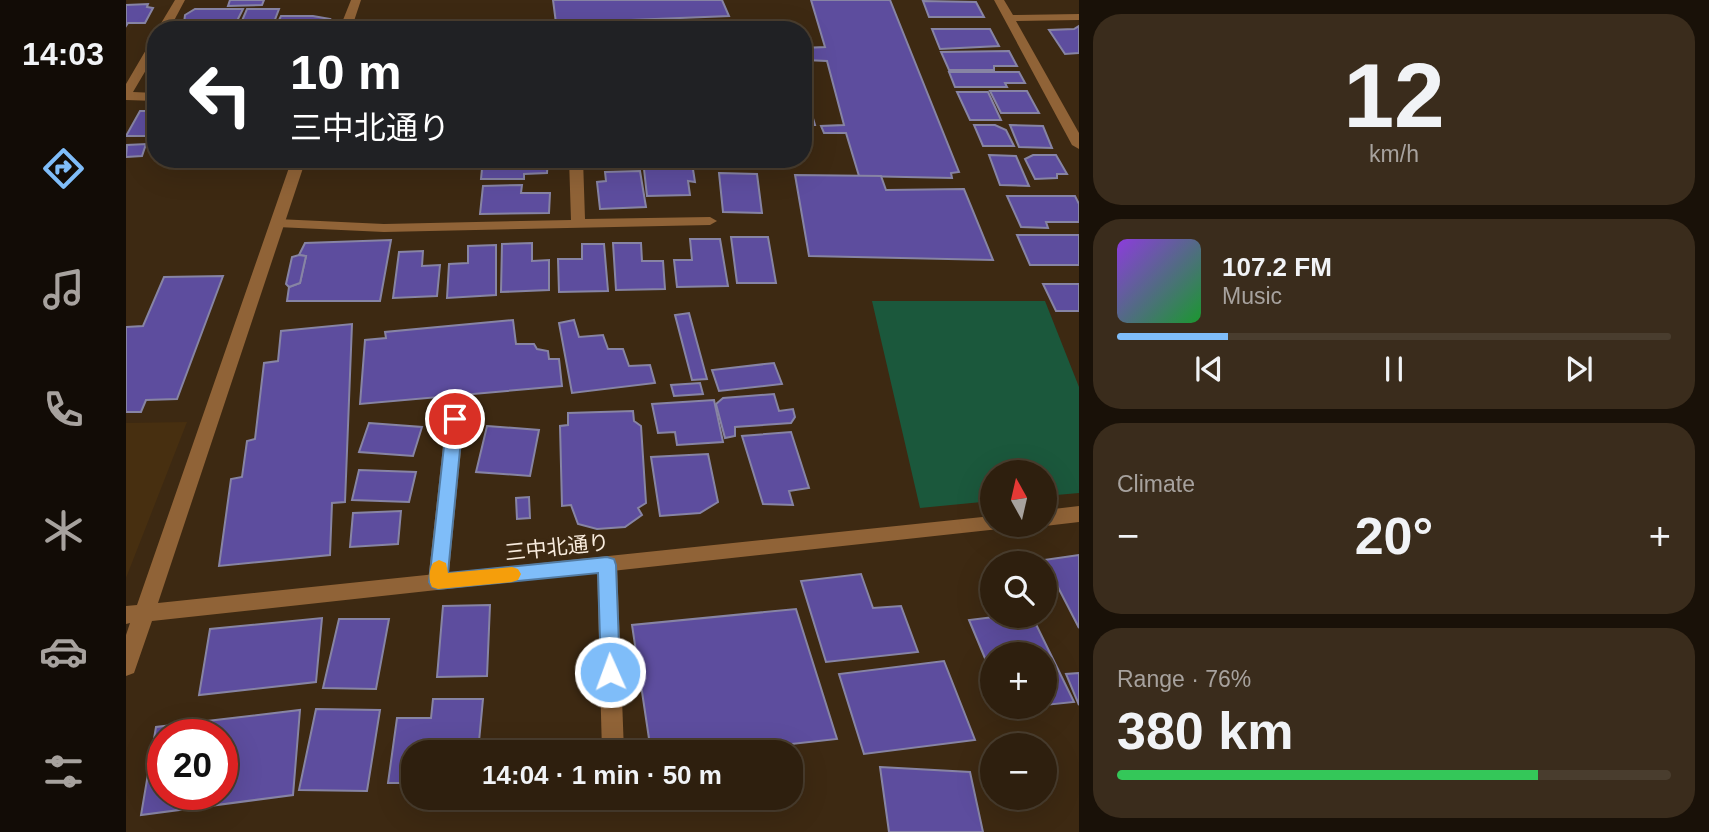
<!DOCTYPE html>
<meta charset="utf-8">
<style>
:root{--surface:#2e1f0e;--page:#3a2c1c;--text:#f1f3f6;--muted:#a7a29e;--line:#493d2e;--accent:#7fbdf9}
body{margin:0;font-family:Helvetica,"Noto Sans JP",sans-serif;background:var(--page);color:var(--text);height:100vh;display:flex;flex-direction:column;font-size:26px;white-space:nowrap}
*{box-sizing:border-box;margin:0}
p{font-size:23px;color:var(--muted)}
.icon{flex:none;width:38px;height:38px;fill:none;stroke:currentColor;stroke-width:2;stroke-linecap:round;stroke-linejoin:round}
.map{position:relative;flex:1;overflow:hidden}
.sheet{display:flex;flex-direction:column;gap:14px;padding:14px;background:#191108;width:630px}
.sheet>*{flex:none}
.hud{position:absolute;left:21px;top:21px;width:665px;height:147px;border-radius:28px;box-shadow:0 7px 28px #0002,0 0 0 2px var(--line);background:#202124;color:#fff;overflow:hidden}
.needle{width:46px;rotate:352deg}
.fabs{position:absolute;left:854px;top:460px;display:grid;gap:14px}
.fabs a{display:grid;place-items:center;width:77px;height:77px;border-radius:50%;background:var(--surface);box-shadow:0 7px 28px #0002,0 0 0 2px var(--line);font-size:35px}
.speed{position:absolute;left:21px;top:719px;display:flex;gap:14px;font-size:35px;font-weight:700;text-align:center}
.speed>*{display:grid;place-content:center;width:91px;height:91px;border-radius:50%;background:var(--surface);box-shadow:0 7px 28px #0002,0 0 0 2px var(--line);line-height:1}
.speed .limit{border:10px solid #d22;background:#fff;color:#111}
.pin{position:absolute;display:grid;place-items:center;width:60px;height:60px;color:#fff;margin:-30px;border:4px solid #fff;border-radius:50%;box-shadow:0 2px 7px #0007}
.me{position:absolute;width:77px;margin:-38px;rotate:358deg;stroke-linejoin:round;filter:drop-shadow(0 0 5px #0008)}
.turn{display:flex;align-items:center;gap:24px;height:147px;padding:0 28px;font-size:32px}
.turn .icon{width:91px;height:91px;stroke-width:2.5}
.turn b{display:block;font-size:49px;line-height:60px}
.big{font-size:52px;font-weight:600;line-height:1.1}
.sheet .tile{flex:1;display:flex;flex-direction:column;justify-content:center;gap:10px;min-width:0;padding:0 24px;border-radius:28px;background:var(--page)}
.sheet .dial{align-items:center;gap:0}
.dial b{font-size:91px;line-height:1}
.song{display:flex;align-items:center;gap:21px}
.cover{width:84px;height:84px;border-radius:10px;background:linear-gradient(135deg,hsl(270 70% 55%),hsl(130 70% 35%))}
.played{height:7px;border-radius:4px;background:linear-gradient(90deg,var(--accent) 20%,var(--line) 20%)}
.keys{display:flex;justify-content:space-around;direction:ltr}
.heat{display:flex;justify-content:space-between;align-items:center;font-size:38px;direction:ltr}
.charge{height:10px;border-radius:5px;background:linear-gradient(90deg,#34c759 76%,var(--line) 0)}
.trip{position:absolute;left:275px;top:740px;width:402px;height:70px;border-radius:28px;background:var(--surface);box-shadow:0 7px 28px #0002,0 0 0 2px var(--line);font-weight:600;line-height:70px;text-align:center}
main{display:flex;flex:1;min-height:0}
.tabs{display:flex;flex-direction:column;width:126px;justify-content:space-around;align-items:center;background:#120c06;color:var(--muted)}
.tabs .icon{width:49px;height:49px}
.tabs .on{color:var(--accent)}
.tabs b{font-size:32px;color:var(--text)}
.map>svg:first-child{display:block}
.built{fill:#472f10}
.green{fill:#1b583c}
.building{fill:#5d4d9e;stroke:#8784a4;stroke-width:2;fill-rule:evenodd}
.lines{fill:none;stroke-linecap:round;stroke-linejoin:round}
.service{fill:#906337;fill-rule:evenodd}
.minor{fill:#906337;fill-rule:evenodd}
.route{fill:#7fbdf9;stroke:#537ba2;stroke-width:2}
.slow{fill:#f59e0b}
.labels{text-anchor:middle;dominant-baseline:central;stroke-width:7;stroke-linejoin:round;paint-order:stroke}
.street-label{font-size:21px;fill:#f8ebdd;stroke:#3d2912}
</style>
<main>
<nav class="tabs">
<b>14:03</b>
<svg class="icon on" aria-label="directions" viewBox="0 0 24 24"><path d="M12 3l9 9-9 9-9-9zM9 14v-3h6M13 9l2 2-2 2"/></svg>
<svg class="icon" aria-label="music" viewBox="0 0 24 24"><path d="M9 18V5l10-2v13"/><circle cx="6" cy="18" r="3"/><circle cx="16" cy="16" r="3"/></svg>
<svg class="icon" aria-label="phone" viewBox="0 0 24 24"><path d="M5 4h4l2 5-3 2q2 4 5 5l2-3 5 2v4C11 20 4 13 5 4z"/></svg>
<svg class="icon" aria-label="climate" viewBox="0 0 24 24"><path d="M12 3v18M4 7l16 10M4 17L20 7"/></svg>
<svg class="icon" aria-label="car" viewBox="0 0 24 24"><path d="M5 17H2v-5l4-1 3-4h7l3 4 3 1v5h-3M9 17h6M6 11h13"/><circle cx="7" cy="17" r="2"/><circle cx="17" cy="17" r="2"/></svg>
<svg class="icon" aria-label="filters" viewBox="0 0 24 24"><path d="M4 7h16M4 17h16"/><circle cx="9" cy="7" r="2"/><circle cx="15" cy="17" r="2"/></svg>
</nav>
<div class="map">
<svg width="953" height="832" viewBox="0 0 953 832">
<rect width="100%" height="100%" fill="#3d2912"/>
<path class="built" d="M61 422 0 578V423Z"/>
<path class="green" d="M746 301H919L953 387V493L919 496V472H866V501L794 508Z"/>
<g class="building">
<path d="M104 0H138L136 5 102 6Z"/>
<path d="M427 0H596L603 16 430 23Z"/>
<path d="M685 0H764L833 172 825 173 826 178 733 176 720 133H698L695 126 718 125 701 61 679 60 677 48 699 47Z"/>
<path d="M797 1 850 2 858 17H803Z"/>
<path d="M22 4 21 7 27 8 19 23H2L0 26V5Z"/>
<path d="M69 9H117L108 27H74L58 23 59 15Z"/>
<path d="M121 9H153L145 30H112Z"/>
<path d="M155 16H187L204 19 198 30H148Z"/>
<path d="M953 26V53L939 54 923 30 948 29Z"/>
<path d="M806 29H864L873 46 814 49Z"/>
<path d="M883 51 891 66H868V70H823L815 52Z"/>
<path d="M823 72H893L899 83H879L881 87H829Z"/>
<path d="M677 91H679L689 125H677Z"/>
<path d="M864 91H901L913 113H875Z"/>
<path d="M831 92H862L875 120H844Z"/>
<path d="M14 111H30L29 136H0Z"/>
<path d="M848 125H869L880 130 888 146H857Z"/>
<path d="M884 125 917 126 926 148 893 147Z"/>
<path d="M20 144 16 156 0 157 1 145Z"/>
<path d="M863 155 890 156 903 186 874 185Z"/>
<path d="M907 155H930L941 174H931V178L909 179 899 159Z"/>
<path d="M357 159H422L421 173 398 174V179H355Z"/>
<path d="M577 159H629L631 167 579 169Z"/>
<path d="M566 163 569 182 562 181 564 195 521 196 518 169 528 168V164Z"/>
<path d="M514 171 520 207 474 209 471 182 480 181 479 172Z"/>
<path d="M593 173 631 174 636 213 597 212Z"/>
<path d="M669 175 755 176 760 190 838 189 867 260 683 256Z"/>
<path d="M396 185 395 193H424L423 213 354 214 357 186Z"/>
<path d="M881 196H949L953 204V222H920L922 228 895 227Z"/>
<path d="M891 235H953V265H904Z"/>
<path d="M605 237H642L650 283H611Z"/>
<path d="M564 239H594L602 286 551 287 548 260H566Z"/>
<path d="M265 240 254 301H161L163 287 174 283 180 256 173 255 179 243Z"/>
<path d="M406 243V261L423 260V290L375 292 376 244Z"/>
<path d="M487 243H515L516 261H537L539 289 490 290Z"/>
<path d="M456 244H478L482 291 433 292 432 259H456Z"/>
<path d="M370 245V295L321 298 323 264 342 263V246Z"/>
<path d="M297 251 296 266 314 265 311 296 267 298 273 252Z"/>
<path d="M173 255 180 256 174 283 163 287 160 284 166 257Z"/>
<path d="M97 276 51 399 20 400 15 412H0V327L17 326 38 277Z"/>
<path d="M917 284H953V311H930Z"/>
<path d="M563 313 581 379 566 380 549 315Z"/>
<path d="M387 320 390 344H408L411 349 422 351 423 359H433L436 386 234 404 239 340 260 338 259 332Z"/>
<path d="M448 320 453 337 477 335 482 349H497L503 366 524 365 529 383 446 393 433 323Z"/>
<path d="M226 324 219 502 206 503 204 555 93 566 105 479 116 477 121 441 129 439 138 363 152 361 155 331Z"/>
<path d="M648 363 656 384 593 391 586 370Z"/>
<path d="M574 383 577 394 548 396 545 385Z"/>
<path d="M648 394 653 411 667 409 669 417 665 423 609 427V436L599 438 590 404 597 398Z"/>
<path d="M588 400 597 442 551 445 549 432 532 433 526 404Z"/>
<path d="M507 411 508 421 515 426 520 503 512 508 516 515 499 527 471 529 452 524 445 505 436 506 434 426 442 425V413Z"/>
<path d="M243 423 296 427 287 456 233 452Z"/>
<path d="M361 426 413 430 404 476 350 472Z"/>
<path d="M665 432 683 488 663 491 667 505 637 504 616 436Z"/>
<path d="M582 454 592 502 574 513 534 516 525 457Z"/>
<path d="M233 470 290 472 283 502 226 500Z"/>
<path d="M403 497 404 518 391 519 390 498Z"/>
<path d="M275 511 272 544 224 547 227 513Z"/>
<path d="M953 555V628L918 560Z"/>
<path d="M735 574 747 608 775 606 792 652 700 662 675 581Z"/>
<path d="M364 605 361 676 311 677 317 606Z"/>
<path d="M670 609 711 739 592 752H525L506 625Z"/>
<path d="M876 616H906L948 702 919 705V654H866V675L843 620Z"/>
<path d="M196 618 190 682 73 695 84 629Z"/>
<path d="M213 619H263L250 689 197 688Z"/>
<path d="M818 661 849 740 738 754 713 674Z"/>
<path d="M953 673V705L940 674Z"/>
<path d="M307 699H357L352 752H287V783H262L271 718H305Z"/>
<path d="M190 709 254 710 241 791 173 790Z"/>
<path d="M174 710 167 795 15 815 30 727ZM37 735H96V794H37Z"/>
<path d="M754 767 844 772 857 832H763Z"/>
</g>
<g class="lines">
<g class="service">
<path d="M540 27 554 30H534Z"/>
<path d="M443 159H457L459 219 584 217 591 221 584 225 258 232 151 227 144 223 151 219 258 224 445 220Z"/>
<path d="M329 413 335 414 338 419 322 582 319 588 312 590 305 588 302 582 320 419 323 414Z"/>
<path d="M481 557 488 559 491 565 498 752H476L471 565 474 559Z"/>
</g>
<g class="minor">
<path d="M49 0H59L43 30H31Z"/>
<path d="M225 0H235L225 30H213Z"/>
<path d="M868 0H878L887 15 953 14V20L890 21 953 133V149L946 145Z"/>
<path d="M30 40V53L7 92 30 93V101L0 100V84L24 43Z"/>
<path d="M166 159H180L32 603 866 516V525H875L873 529 26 621 8 673 0 676V635L4 623 0 624V606L11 605Z"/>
<path d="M953 506V522L919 526 917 525 919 510Z"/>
</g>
</g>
<path class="route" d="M329 414 337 419 322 573 481 557 488 559 490 565 494 672 491 678 484 681 477 678 475 672 472 573 312 589 306 587 303 582 321 419Z"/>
<path class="slow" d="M313 560 320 563 322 573 386 567 392 569 395 574 392 580 386 582 312 589 306 587C302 579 303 570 307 563Z"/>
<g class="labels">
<g class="street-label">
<text transform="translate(431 547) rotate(-6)">三中北通り</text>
</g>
</g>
</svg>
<div class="fabs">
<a><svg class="needle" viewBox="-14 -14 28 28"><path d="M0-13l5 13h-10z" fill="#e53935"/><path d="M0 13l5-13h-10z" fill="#a7a29e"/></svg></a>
<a><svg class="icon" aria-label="search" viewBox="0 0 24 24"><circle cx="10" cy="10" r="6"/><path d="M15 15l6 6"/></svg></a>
<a>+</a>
<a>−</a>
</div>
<div class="speed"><div class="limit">20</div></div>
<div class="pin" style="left:329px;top:419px;background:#d93025"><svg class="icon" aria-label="arrive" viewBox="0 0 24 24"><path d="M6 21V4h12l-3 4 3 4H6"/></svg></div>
<svg class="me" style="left:484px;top:672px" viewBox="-20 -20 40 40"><circle r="17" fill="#7fbdf9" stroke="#fff" stroke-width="3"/><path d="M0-11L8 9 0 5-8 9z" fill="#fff"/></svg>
<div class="trip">14:04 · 1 min · 50 m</div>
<div class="hud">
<div class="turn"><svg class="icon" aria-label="left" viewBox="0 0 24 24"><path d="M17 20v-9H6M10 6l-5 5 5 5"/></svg><div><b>10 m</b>三中北通り</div></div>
</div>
</div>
<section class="sheet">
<div class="tile dial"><b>12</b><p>km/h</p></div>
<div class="tile">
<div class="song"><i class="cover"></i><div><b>107.2 FM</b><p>Music</p></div></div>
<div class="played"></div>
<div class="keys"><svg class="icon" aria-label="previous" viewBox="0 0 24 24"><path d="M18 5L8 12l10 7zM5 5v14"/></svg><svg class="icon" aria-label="pause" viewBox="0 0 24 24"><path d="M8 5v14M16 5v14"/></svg><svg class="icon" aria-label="next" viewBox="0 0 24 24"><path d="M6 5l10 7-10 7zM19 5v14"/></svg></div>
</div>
<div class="tile"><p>Climate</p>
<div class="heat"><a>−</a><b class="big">20°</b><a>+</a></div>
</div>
<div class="tile"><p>Range · 76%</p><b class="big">380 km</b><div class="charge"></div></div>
</section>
</main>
